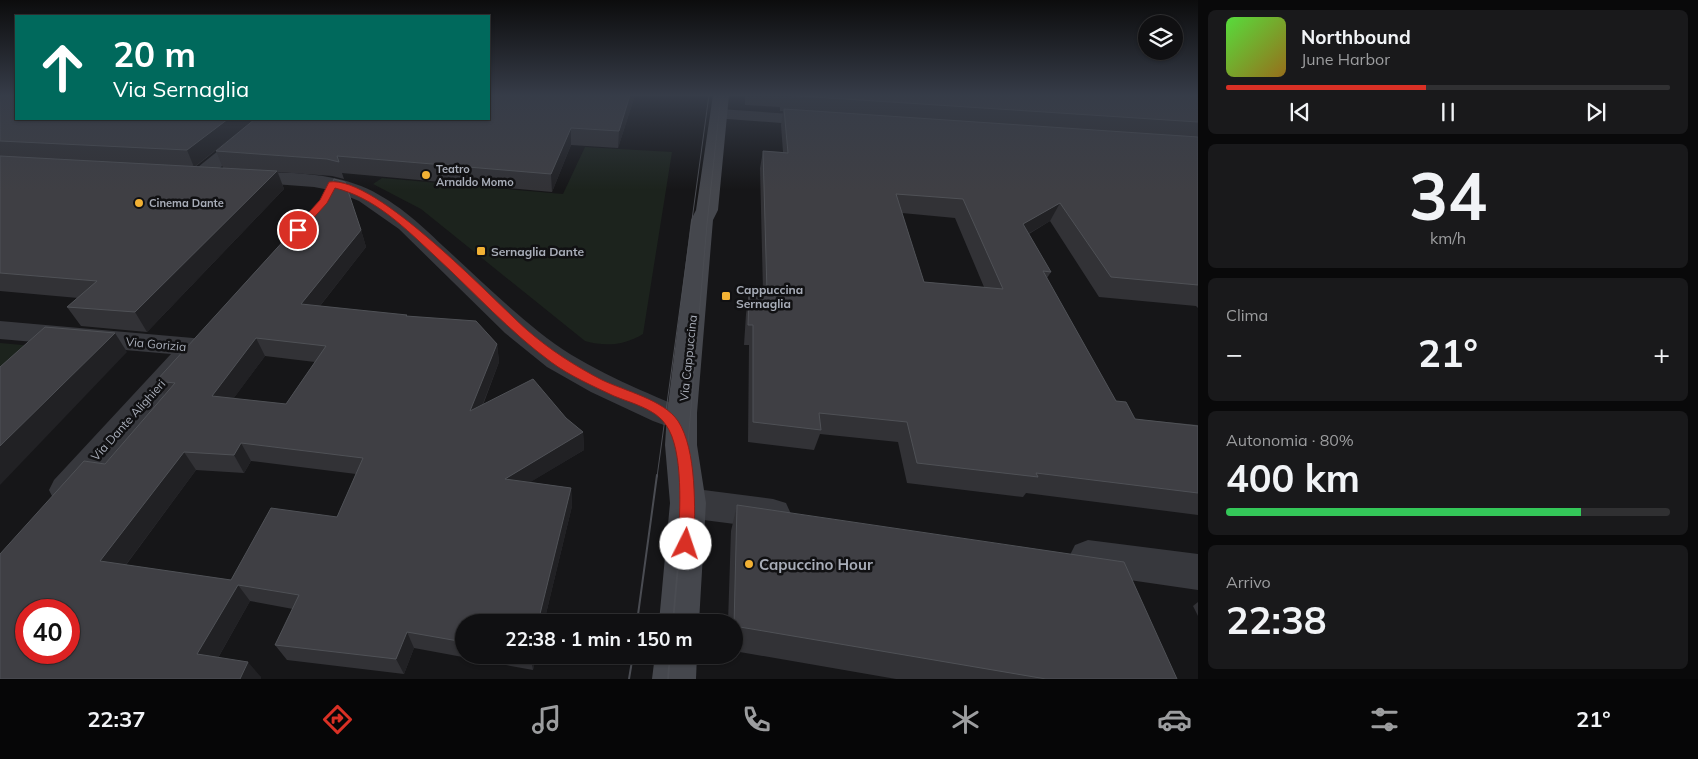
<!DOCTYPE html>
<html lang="it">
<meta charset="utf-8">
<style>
:root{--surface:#101012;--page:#19191b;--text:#f1f3f6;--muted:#9c9d9f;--line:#303032;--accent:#d93025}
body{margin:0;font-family:Mulish,sans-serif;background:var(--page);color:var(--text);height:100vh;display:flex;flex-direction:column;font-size:19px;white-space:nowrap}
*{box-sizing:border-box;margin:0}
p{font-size:16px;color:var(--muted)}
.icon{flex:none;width:28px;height:28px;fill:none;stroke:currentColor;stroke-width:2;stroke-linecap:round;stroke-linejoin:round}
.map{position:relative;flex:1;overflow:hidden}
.drawer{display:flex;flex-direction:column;gap:10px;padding:10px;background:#09090a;width:500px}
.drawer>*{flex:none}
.banner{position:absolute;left:15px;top:15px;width:475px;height:105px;border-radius:0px;box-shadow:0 1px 4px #0004,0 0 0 1px var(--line);background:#00695c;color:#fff;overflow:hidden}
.tools{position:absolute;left:1138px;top:15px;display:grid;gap:10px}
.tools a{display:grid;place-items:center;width:45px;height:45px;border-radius:50%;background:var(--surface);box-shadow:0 1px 4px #0004,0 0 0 1px var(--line);font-size:25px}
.speed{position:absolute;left:15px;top:599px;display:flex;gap:10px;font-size:25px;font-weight:700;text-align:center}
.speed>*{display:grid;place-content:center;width:65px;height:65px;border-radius:50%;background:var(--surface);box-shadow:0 1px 4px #0004,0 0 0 1px var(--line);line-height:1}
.speed .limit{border:8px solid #d22;background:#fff;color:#111}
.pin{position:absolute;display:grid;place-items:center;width:42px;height:42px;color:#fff;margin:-21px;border:2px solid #fff;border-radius:50%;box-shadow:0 1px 5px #0007}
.me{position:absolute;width:55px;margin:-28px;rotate:4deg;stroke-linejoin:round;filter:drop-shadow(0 0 4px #0008)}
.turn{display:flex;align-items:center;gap:18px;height:105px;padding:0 15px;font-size:22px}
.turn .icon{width:65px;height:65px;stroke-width:2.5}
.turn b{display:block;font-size:35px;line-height:42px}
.big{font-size:38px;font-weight:700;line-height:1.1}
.drawer .card{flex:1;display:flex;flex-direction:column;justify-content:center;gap:8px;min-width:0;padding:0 18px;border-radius:8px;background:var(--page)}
.drawer .dial{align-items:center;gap:0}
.dial b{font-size:65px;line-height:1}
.song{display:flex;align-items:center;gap:15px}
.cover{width:60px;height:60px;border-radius:8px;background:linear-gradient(135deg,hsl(110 70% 55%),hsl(40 70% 35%))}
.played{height:5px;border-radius:2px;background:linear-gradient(90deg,var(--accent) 45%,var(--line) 45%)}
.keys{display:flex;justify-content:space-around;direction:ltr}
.heat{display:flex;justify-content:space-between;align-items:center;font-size:28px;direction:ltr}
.charge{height:8px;border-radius:4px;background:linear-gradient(90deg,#34c759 80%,var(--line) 0)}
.trip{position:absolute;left:455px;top:614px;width:288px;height:50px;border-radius:25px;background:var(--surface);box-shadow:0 1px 4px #0004,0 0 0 1px var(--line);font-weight:700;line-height:50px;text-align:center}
.menu{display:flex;height:80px;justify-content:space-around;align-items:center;background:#060607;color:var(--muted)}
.menu .icon{width:35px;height:35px}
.menu .active{color:var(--accent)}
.menu b{font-size:22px;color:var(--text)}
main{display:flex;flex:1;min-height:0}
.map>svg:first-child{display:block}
.green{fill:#1c231d}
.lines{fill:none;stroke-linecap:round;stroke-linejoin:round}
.street{fill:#37383d;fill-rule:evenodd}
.secondary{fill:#45474d;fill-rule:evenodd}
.tram-far1{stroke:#4a4c52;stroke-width:1}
.tram{stroke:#4a4c52;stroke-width:2}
.wall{fill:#323236;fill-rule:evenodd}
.shaded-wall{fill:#212124}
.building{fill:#3f3f44;stroke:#4f5156;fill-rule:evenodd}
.route{fill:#d93025;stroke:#8d1f18}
.poi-dot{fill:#f2b134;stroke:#111113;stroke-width:2}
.labels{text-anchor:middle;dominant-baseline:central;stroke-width:5;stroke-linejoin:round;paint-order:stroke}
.far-poi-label{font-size:11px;font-weight:bold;fill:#a8adb8;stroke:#111113;text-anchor:start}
.poi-label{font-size:12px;font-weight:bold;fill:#a8adb8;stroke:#111113;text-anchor:start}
.street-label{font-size:12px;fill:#a8adb8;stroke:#111113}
.near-poi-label{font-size:15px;font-weight:bold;fill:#a8adb8;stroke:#111113;text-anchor:start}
</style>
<main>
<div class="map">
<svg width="1198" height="679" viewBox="0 0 1198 679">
<rect width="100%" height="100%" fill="#161618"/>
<g class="green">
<path d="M585 147 672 152 643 334C625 345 606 347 585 341L421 209 373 184 382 178 563 194Z"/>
<path d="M0 343 44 347 0 387Z"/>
</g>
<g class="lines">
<g class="street">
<path d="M720 109 820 116 826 117 829 121 826 125 820 126 714 118 711 114 714 110Z"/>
<path d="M258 119H277L207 179 200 181 193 179 190 175 193 171Z"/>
<path d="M242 171C282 173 323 171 361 186 393 199 419 223 443 246 475 275 505 305 539 332 580 365 627 384 675 405L679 413 675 421 664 425 653 421 591 392 547 367 505 333 399 229 359 201 335 191 314 187 235 181 232 177 235 173Z"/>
<path d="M0 321 193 338 203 340 207 347 203 354 197 355 198 358 194 365 78 500 66 504 54 500 49 490 54 480 171 354 0 339Z"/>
<path d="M688 488 773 499 786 503 791 514 786 525 773 529 688 518 676 514 670 503 676 492Z"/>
<path d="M1088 540 1198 554V590L1088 574 1075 569 1069 557 1075 545Z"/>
</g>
<g class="secondary">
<path d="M713 95H729L718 210 713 220 697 413V445L706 503 699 622H659L670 503 665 445 667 413 691 220 696 210Z"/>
<path d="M655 655H697L696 679H652Z"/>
</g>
<g class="tram-far1">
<path d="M657 477 709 95"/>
<path d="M685 477 707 224 721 95"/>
</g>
<g class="tram">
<path d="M637 622 657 475"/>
<path d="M673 622 686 475"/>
<path d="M629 679 633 655"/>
<path d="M668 679 670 655"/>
</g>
</g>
<g class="wall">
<path d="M0 95 255 119 195 167 223 168 216 151 489 95H635L618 148 571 145 552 192 342 173 344 179 332 176 278 172 284 189 147 332 81 326 67 307 78 298 0 291Z"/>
<path d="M745 95H1198V308L1196 306 1099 297 1050 221 1029 234 1051 272 1047 278 1116 401 1135 419 1198 425V515L1026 493 1023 497 907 483 898 442 820 434 814 450 748 442 749 345H744L746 314 749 295 763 292 760 168 763 151 783 152 781 125 783 111H780V107L745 105ZM902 213 955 218 984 287 924 282Z"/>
<path d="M361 230 366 247 320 306 408 317 497 344 499 362 483 405 566 418 583 432 584 450 530 482 571 488 572 506 544 622H464V655H536L533 670 414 648 404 674 287 660 275 645 293 609 250 601 218 658 261 677V679H0L105 464 165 396 156 381ZM265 356 315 362 286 404 233 399ZM251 461 356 474 337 517 231 580 126 565 196 470 244 473Z"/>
<path d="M737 505 1177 679H896L734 651V622H728L731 531Z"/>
<path d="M1198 602V616L1193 606Z"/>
</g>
<g class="shaded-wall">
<path d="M630 95H635L618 148 619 131Z"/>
<path d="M228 119H255L194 167 187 150Z"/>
<path d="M571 128V145L552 192 551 174Z"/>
<path d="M277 171 284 189 147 332 135 312Z"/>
<path d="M1060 203 1050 221 1014 242 1023 224Z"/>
<path d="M361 230 366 247 308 321 301 304Z"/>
<path d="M115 333 127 352 0 485V446Z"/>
<path d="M256 338 265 356 222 414 212 396Z"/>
<path d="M497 344 499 362 473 429 470 411Z"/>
<path d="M583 432 584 450 507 496 505 479Z"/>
<path d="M241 443 251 461 244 473 234 455Z"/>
<path d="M184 452 196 470 116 578 100 561Z"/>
<path d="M571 488 572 506 544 622H538Z"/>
<path d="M238 585 250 601 211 670 197 654Z"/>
<path d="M407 632 414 648 404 674 396 659Z"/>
<path d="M530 655H536L533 670Z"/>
<path d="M248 662 261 677V679H240Z"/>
</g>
<g class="building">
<path d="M0 95H16V119H228L187 150 0 141Z"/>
<path d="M489 95H630L619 131 571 128 551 174 337 156 339 162 327 159 216 151 255 119H489Z"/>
<path d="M783 95H1198V122Z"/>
<path d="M784 109 1198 137V285L1111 277 1060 203 1023 224 1051 272 1043 271 1116 401 1126 402 1135 419 1198 426V493L1036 473 1038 477 917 463 907 422 819 413 821 430 753 422V325H748L749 295 767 292 763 151 788 153ZM896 194 963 199 1003 289 924 282Z"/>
<path d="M0 156 277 171 135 312 67 307 97 281 0 273Z"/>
<path d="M334 179 345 182 361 230 301 304 407 315 406 316 476 321 497 344 470 411 533 379 566 418 583 432 505 479 571 488 538 622H464V642L407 632 396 659 275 645 299 595 238 585 197 654 248 662 240 679H0V554L84 461 105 464 175 383 156 381 328 192ZM256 338 326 346 286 404 212 396ZM241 443 363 458 337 517 271 508 231 580 100 561 184 452 234 455ZM26 610H69V652H26Z"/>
<path d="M45 327 115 333 0 446V367Z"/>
<path d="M737 505 1124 562 1177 679H1046L734 626Z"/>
</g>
<linearGradient id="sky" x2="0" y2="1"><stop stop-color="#0c0c0d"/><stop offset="0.5" stop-color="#363c48"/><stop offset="1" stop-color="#363c48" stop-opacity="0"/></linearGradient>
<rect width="1198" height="190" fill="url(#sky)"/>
<path class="route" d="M329 182C376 175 490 297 527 330 550 350 575 366 602 380 625 391 664 400 678 421 697 450 695 510 694 544L691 549 686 551 680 549 678 544C680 513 684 450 666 425 656 409 631 403 614 396 593 386 570 376 551 362 510 332 474 292 436 257 406 229 376 198 335 188L327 203 301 232H294V229L320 200Z"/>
<g class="poi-dot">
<circle cx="426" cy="175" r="5"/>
<circle cx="139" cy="203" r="5"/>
<rect x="476" y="246" width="10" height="10" rx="2.5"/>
<rect x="721" y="291" width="10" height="10" rx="2.5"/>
<circle cx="749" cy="564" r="5"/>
</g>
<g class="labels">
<g class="far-poi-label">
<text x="436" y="169">Teatro<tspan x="436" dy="13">Arnaldo Momo</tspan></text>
<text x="149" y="203">Cinema Dante</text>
</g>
<g class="poi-label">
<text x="491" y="251">Sernaglia Dante</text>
<text x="736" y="289">Cappuccina<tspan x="736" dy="14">Sernaglia</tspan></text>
</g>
<g class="street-label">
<text transform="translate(156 344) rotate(5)">Via Gorizia</text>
<text transform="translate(688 358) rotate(-84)">Via Cappuccina</text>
<text transform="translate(128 420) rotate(-48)">Via Dante Alighieri</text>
</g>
<g class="near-poi-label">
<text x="759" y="564">Capuccino Hour</text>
</g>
</g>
</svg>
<div class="tools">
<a><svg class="icon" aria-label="layers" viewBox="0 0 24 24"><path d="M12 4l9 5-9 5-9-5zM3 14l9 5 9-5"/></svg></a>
</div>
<div class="speed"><div class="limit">40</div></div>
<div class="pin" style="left:298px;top:230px;background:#d93025"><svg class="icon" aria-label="arrive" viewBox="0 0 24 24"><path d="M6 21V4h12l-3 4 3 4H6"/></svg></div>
<svg class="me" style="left:686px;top:544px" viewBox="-20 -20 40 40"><circle r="19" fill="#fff"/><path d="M0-13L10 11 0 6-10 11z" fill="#d93025"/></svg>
<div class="trip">22:38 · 1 min · 150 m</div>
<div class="banner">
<div class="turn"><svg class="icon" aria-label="ahead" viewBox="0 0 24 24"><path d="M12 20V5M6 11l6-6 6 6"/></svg><div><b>20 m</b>Via Sernaglia</div></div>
</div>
</div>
<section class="drawer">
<div class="card">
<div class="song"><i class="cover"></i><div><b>Northbound</b><p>June Harbor</p></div></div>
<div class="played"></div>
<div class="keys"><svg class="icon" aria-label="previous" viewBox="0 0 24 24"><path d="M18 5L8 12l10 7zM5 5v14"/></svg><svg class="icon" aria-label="pause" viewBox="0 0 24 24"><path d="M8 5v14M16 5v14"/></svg><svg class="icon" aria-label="next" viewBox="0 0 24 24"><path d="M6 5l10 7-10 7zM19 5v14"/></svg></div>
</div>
<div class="card dial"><b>34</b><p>km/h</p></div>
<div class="card"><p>Clima</p>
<div class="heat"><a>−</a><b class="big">21°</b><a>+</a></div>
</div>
<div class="card"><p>Autonomia · 80%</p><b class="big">400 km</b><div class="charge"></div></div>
<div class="card"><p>Arrivo</p><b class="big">22:38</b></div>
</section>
</main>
<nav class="menu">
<b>22:37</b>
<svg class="icon active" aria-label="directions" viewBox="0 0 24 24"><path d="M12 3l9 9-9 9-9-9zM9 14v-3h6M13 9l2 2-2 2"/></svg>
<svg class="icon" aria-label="music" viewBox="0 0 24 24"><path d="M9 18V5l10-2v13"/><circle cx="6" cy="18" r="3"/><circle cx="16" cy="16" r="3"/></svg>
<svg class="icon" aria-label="phone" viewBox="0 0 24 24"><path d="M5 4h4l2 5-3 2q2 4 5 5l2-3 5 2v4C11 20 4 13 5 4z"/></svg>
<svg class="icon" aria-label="climate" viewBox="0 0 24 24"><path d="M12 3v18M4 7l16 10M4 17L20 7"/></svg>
<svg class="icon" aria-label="car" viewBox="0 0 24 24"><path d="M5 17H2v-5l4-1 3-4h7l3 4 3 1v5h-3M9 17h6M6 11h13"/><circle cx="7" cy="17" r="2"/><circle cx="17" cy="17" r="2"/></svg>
<svg class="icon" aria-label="filters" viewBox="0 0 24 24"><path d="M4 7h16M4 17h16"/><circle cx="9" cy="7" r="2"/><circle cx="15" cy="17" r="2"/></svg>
<b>21°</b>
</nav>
